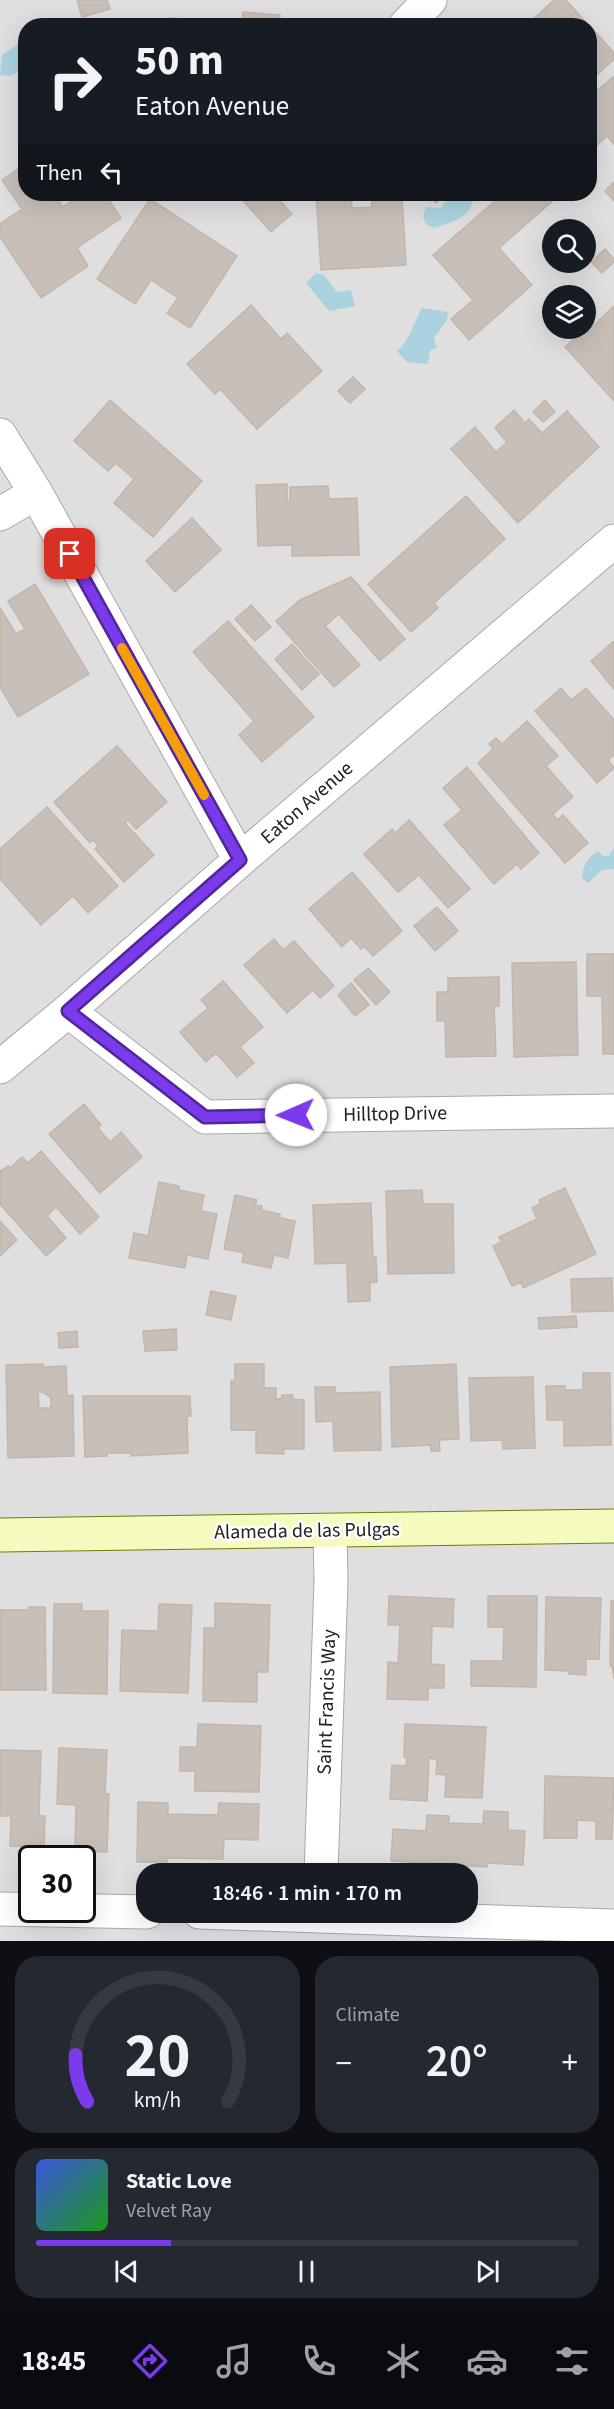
<!DOCTYPE html>
<meta charset="utf-8">
<style>
:root{--surface:#171b24;--page:#242831;--text:#f1f3f6;--muted:#9ea1a6;--line:#363941;--accent:#7c3aed}
body{margin:0;font-family:"Source Sans 3",sans-serif;background:var(--page);color:var(--text);height:100vh;display:flex;flex-direction:column;font-size:22px;white-space:nowrap}
*{box-sizing:border-box;margin:0}
p{font-size:20px;color:var(--muted)}
.icon{flex:none;width:33px;height:33px;fill:none;stroke:currentColor;stroke-width:2;stroke-linecap:round;stroke-linejoin:round}
.map{position:relative;height:1941px;overflow:hidden}
.drawer{display:flex;flex-direction:column;gap:15px;padding:15px;background:#0d0f14;flex:1}
.drawer>*{flex:none}
.hud{position:absolute;left:18px;top:18px;width:579px;height:183px;border-radius:24px;box-shadow:0 6px 24px #0002;background:#171b24;color:var(--text);overflow:hidden}
.controls{position:absolute;left:542px;top:219px;display:grid;gap:12px}
.controls a{display:grid;place-items:center;width:54px;height:54px;border-radius:50%;background:var(--surface);box-shadow:0 6px 24px #0002;font-size:30px}
.speed{position:absolute;left:18px;top:1845px;display:flex;gap:12px;font-size:30px;font-weight:700;text-align:center}
.speed>*{display:grid;place-content:center;width:78px;height:78px;border-radius:50%;background:var(--surface);box-shadow:0 6px 24px #0002;line-height:1}
.speed .limit{border:3px solid #111;border-radius:9px;background:#fff;color:#111}
.pin{position:absolute;display:grid;place-items:center;width:51px;height:51px;color:#fff;margin:-26px;border-radius:12px;box-shadow:0 3px 9px #0006}
.me{position:absolute;width:66px;margin:-33px;rotate:269deg;stroke-linejoin:round;filter:drop-shadow(0 0 4px #0008)}
.turn{display:flex;align-items:center;gap:21px;height:126px;padding:0 18px;font-size:27px}
.turn .icon{width:78px;height:78px;stroke-width:2.5}
.turn b{display:block;font-size:42px;line-height:51px}
.then{display:flex;align-items:center;height:57px;padding:0 18px;background:#0003;gap:12px;font-size:22px}
.big{font-size:45px;font-weight:600;line-height:1.1}
.drawer .tile{flex:1;display:flex;flex-direction:column;justify-content:center;gap:9px;min-width:0;padding:0 21px;border-radius:24px;background:var(--page)}
.drawer .dial{align-items:center;gap:0}
.dial svg{height:156px;overflow:visible;fill:none;stroke:var(--line);stroke-width:7;stroke-linecap:round;text-anchor:middle}
.dial text{fill:var(--text);stroke:none}
.song{display:flex;align-items:center;gap:18px}
.cover{width:72px;height:72px;border-radius:9px;background:linear-gradient(135deg,hsl(230 70% 55%),hsl(120 70% 35%))}
.played{height:6px;border-radius:3px;background:linear-gradient(90deg,var(--accent) 25%,var(--line) 25%)}
.keys{display:flex;justify-content:space-around;direction:ltr}
.heat{display:flex;justify-content:space-between;align-items:center;font-size:33px;direction:ltr}
.drawer .tiles{flex:1;display:grid;gap:15px;grid-template-columns:1fr 1fr}
.tile:last-child{grid-column:span 2}
.trip{position:absolute;left:136px;top:1863px;width:342px;height:60px;border-radius:24px;background:var(--surface);box-shadow:0 6px 24px #0002;font-weight:600;line-height:60px;text-align:center}
.menu{display:flex;height:96px;justify-content:space-around;align-items:center;background:#090b0e;color:var(--muted)}
.menu .icon{width:42px;height:42px}
.menu .selected{color:var(--accent)}
.menu b{font-size:27px;color:var(--text)}
.map>svg:first-child{display:block}
.residential{fill:#e0dfdf;fill-rule:evenodd}
.water{fill:#aad3df}
.building{fill:#c7bfb8;stroke:#c4b6ab;stroke-width:1.5;fill-rule:evenodd}
.lines{fill:none;stroke-linecap:round;stroke-linejoin:round}
.minor-casing{stroke:#a9a9a9;stroke-width:35}
.secondary-casing{stroke:#707d05;stroke-width:35}
.minor{stroke:#fff;stroke-width:33}
.secondary{stroke:#f7fabf;stroke-width:33}
.route-casing{stroke:#51269a;stroke-width:15}
.route{stroke:#7c3aed;stroke-width:10}
.slow{stroke:#f59e0b;stroke-width:10}
.labels{text-anchor:middle;dominant-baseline:central;stroke-width:5;stroke-linejoin:round;paint-order:stroke}
.street-label{font-size:20px;fill:#222;stroke:#fff}
</style>
<div class="map">
<svg width="614" height="1941" viewBox="0 0 614 1941">
<rect width="100%" height="100%" fill="#f2efe9"/>
<path class="residential" d="M0 0H614V1941H0ZM26 26H590V194H26ZM552 230H585V262H552ZM552 296H585V328H552ZM32 1858H82V1910H32ZM147 1874H468V1912H147Z"/>
<g class="water">
<path d="M23 41H25V69L9 76 0 75 2 55Z"/>
<path d="M450 194H474C474 216 453 222 434 228L426 224 423 217 426 207 441 208Z"/>
<path d="M316 273 324 275 337 292 351 290 355 306 329 311 306 283Z"/>
<path d="M422 308 448 312 447 320 434 338 437 347 430 351 428 364 407 362 397 351C408 343 415 321 422 308Z"/>
<path d="M614 848V869L602 870 588 883 582 878C583 866 587 857 598 851L603 856H609Z"/>
</g>
<g class="building">
<path d="M77 0H107L110 9 82 17Z"/>
<path d="M554 0H566L589 26H526Z"/>
<path d="M243 12 280 15 279 26H242Z"/>
<path d="M171 18 234 23V26H170Z"/>
<path d="M590 26 614 53V59L590 81Z"/>
<path d="M614 76V144L607 136 595 147 590 140V97Z"/>
<path d="M26 164V194H54L63 207 83 194H105L121 218 77 248 88 266 41 298 0 237V224L22 209 2 180Z"/>
<path d="M614 182V201L605 191Z"/>
<path d="M237 194H274L292 214 271 232Z"/>
<path d="M316 194H351L352 208 372 207 371 195 364 196V194H406V197H402L406 265 321 270Z"/>
<path d="M427 194H446L436 203Z"/>
<path d="M503 194H552L556 198 499 248 532 285 469 340 451 319 473 300 433 255Z"/>
<path d="M150 199 237 256 190 328 167 313 178 298 151 280 135 304 97 279Z"/>
<path d="M605 249 614 259V262L602 273 591 262Z"/>
<path d="M251 305 281 339 287 333 322 371 257 429 220 389 215 394 187 364Z"/>
<path d="M614 306V401L565 347 589 325 591 328Z"/>
<path d="M353 377 365 389 350 403 338 391Z"/>
<path d="M110 400 202 481 153 537 114 503 134 479 116 463 108 471 74 441Z"/>
<path d="M545 400 555 412 543 422 533 412Z"/>
<path d="M514 410 525 423 529 419 542 433 567 411 599 447 518 523 451 449 475 427 496 452 507 442 495 428Z"/>
<path d="M287 484V501H290V487L328 486 329 499 357 498 359 555 292 556V545L258 546 256 485Z"/>
<path d="M466 496 505 539 434 603 438 608 411 632 368 584Z"/>
<path d="M192 518 221 550 175 592 146 561Z"/>
<path d="M351 577 405 639 380 661 339 614 325 626 360 665 334 687 276 621 300 600Z"/>
<path d="M35 584 89 674 18 717 0 687V608L16 634 25 629 8 601Z"/>
<path d="M251 605 271 627 255 641 235 619Z"/>
<path d="M228 621 314 717 262 762 239 735 254 721 193 652Z"/>
<path d="M614 641V689L591 661Z"/>
<path d="M292 644 319 674 302 690 275 659Z"/>
<path d="M561 688 571 700 586 688 614 720V755L608 760 614 768 597 783 535 711Z"/>
<path d="M527 721 558 756 546 766 573 797 553 814 557 820 563 815 588 843 565 863 478 763 493 749 489 744 496 738 502 744Z"/>
<path d="M117 746 167 802 136 829 128 820 125 823 154 855 124 882 95 849 98 846 93 840 90 843 54 802Z"/>
<path d="M467 767 539 853 521 869 517 864 494 884 444 825 462 810 443 788Z"/>
<path d="M47 807 118 886 88 913 73 896 41 925 0 879V849Z"/>
<path d="M409 820 470 889 448 908 419 875 398 892 364 854 392 829 395 833Z"/>
<path d="M352 872 402 931 373 956 364 946 361 949 351 938 342 947 309 909Z"/>
<path d="M437 907 458 931 435 951 414 926Z"/>
<path d="M274 939 283 950 294 941 334 986 320 998 313 990 287 1013 244 965Z"/>
<path d="M587 954H614V1054H603L602 996H587Z"/>
<path d="M576 962 578 1055 514 1057 512 963Z"/>
<path d="M368 968 390 992 376 1005 354 980Z"/>
<path d="M499 977V1006H494L496 1056 446 1057 445 1021H437V992H448V978Z"/>
<path d="M223 981 263 1027 240 1047 254 1063 237 1077 216 1053 206 1062 180 1032 208 1008 201 1000Z"/>
<path d="M351 983 369 1005 355 1016 338 995Z"/>
<path d="M84 1104 101 1125 98 1128 110 1142 121 1132 142 1157 100 1193 49 1134Z"/>
<path d="M41 1151 99 1217 80 1234 56 1207 47 1216 66 1238 46 1256 0 1204V1170L1 1171 8 1166 10 1168 22 1157 28 1163Z"/>
<path d="M159 1182 179 1186V1190L204 1195 201 1211 217 1214 208 1259 187 1255 185 1268 129 1258 134 1233 148 1236Z"/>
<path d="M565 1188 596 1254 523 1288 521 1282 512 1286 493 1246 502 1242 499 1237 537 1219 532 1208 541 1203 539 1200Z"/>
<path d="M422 1190 423 1204H453L454 1273 388 1274 386 1191Z"/>
<path d="M235 1195 257 1200 255 1205 262 1206 261 1210 280 1214V1218L295 1221 288 1258 274 1255 271 1268 242 1262 244 1253 224 1249Z"/>
<path d="M371 1203 373 1257H376L377 1282 370 1283V1301L348 1302 347 1263 315 1264 313 1205Z"/>
<path d="M0 1221 17 1240 0 1256Z"/>
<path d="M612 1278 613 1311 572 1312 571 1279Z"/>
<path d="M211 1291 236 1296 231 1320 206 1315Z"/>
<path d="M576 1316 577 1327 539 1329 538 1318Z"/>
<path d="M176 1329 177 1350 145 1351 143 1331Z"/>
<path d="M77 1331 78 1347 59 1348 58 1333Z"/>
<path d="M43 1364V1367L66 1366 67 1396 73 1395 74 1456 8 1458 6 1365ZM38 1392H43L51 1398V1408H39Z"/>
<path d="M235 1364H264V1388H276V1399H281L282 1395H293L292 1399 304 1400V1449H283L284 1454 256 1453V1430H231V1381L235 1380Z"/>
<path d="M456 1364 459 1439 439 1440 440 1451H431V1445L392 1447 390 1367Z"/>
<path d="M583 1373H610L611 1445 564 1446V1420H547L546 1386H565V1390H583Z"/>
<path d="M533 1377 535 1448 503 1449 502 1440 471 1441 469 1378Z"/>
<path d="M315 1387H335V1393L380 1392 381 1450 334 1451 333 1421 316 1422Z"/>
<path d="M83 1396H190L191 1416H187L188 1453 131 1456V1453H107V1456L85 1457Z"/>
<path d="M389 1596 454 1599 453 1627 432 1626 431 1664 444 1665V1688H428V1700L387 1699 388 1662 398 1663 400 1625H388Z"/>
<path d="M488 1596H537L536 1687 471 1686V1661H503L504 1627H488Z"/>
<path d="M546 1597 601 1598 599 1659H586V1675L569 1674V1671L545 1670Z"/>
<path d="M611 1601H614V1679L612 1666H610Z"/>
<path d="M215 1603 270 1605 268 1672H257V1702L203 1701 204 1628H215Z"/>
<path d="M54 1604H82V1611H108L107 1694 53 1693Z"/>
<path d="M159 1604 192 1605 188 1693 120 1691 122 1630 158 1631Z"/>
<path d="M29 1607H45L46 1690H0V1610H29Z"/>
<path d="M198 1724 261 1726 259 1792 195 1791V1771H180V1747H197Z"/>
<path d="M405 1724 486 1727 482 1798 445 1797 446 1775 436 1774 437 1759 429 1758 427 1801 390 1799 392 1765 406 1766 407 1758 404 1757Z"/>
<path d="M59 1748 107 1750 105 1794H109L107 1852 75 1851 76 1805 57 1804Z"/>
<path d="M0 1750 41 1751 39 1816H45L44 1847 10 1846 11 1816H0Z"/>
<path d="M545 1776 614 1778 612 1839H596V1821L577 1820V1838H544Z"/>
<path d="M138 1802 168 1803V1814L218 1815 219 1803 259 1804 258 1840 224 1839 223 1859 167 1858V1862H137Z"/>
<path d="M484 1811 508 1812V1830L525 1831 523 1865 487 1863V1867L391 1861 393 1829 426 1831 427 1815 449 1816V1823L483 1824Z"/>
</g>
<g class="lines">
<g class="minor-casing">
<g id="minor">
<path d="M405 26 430 0"/>
<path d="M0 435 36 493 240 860"/>
<path d="M0 514 36 493"/>
<path d="M68 1011 205 1117 614 1111"/>
<path d="M0 1067 68 1011 240 860 614 541"/>
<path d="M321 1874 331 1581 330 1531"/>
<path d="M0 1909 147 1912"/>
<path d="M199 1912 614 1926"/>
</g>
</g>
<g class="secondary-casing">
<path id="secondary" d="M0 1535 614 1526"/>
</g>
<use href="#minor" class="minor"/>
<use href="#secondary" class="secondary"/>
</g>
<g class="lines">
<g class="route-casing">
<path id="route" d="M70 554 240 860 68 1011 205 1117 296 1115"/>
</g>
<use href="#route" class="route"/>
<path class="slow" d="M122 648 204 795"/>
</g>
<g class="labels">
<g class="street-label">
<text transform="translate(307 803) rotate(-41)">Eaton Avenue</text>
<text transform="translate(395 1114) rotate(-1)">Hilltop Drive</text>
<text transform="translate(307 1531) rotate(-1)">Alameda de las Pulgas</text>
<text transform="translate(327 1702) rotate(-88)">Saint Francis Way</text>
</g>
</g>
</svg>
<div class="controls">
<a><svg class="icon" aria-label="search" viewBox="0 0 24 24"><circle cx="10" cy="10" r="6"/><path d="M15 15l6 6"/></svg></a>
<a><svg class="icon" aria-label="layers" viewBox="0 0 24 24"><path d="M12 4l9 5-9 5-9-5zM3 14l9 5 9-5"/></svg></a>
</div>
<div class="speed"><div class="limit">30</div></div>
<div class="pin" style="left:70px;top:554px;background:#d93025"><svg class="icon" aria-label="arrive" viewBox="0 0 24 24"><path d="M6 21V4h12l-3 4 3 4H6"/></svg></div>
<svg class="me" style="left:296px;top:1115px" viewBox="-20 -20 40 40"><circle r="19" fill="#fff"/><path d="M0-13L10 11 0 6-10 11z" fill="#7c3aed"/></svg>
<div class="trip">18:46 · 1 min · 170 m</div>
<div class="hud">
<div class="turn"><svg class="icon" aria-label="right" viewBox="0 0 24 24"><path d="M7 20v-9h11M14 6l5 5-5 5"/></svg><div><b>50 m</b>Eaton Avenue</div></div>
<div class="then">Then<svg class="icon" aria-label="left" viewBox="0 0 24 24"><path d="M17 20v-9H6M10 6l-5 5 5 5"/></svg></div>
</div>
</div>
<section class="drawer">
<div class="tiles">
<div class="tile dial"><svg viewBox="0 0 100 80">
<path d="M14 69A42 42 0 1 1 86 69"/>
<path d="M14 69A42 42 0 0 1 8 45" stroke="#7c3aed"/>
<text x="50" y="56" font-size="32" font-weight="700">20</text>
<text x="50" y="72" font-size="11">km/h</text>
</svg></div>
<div class="tile"><p>Climate</p>
<div class="heat"><a>−</a><b class="big">20°</b><a>+</a></div>
</div>
<div class="tile">
<div class="song"><i class="cover"></i><div><b>Static Love</b><p>Velvet Ray</p></div></div>
<div class="played"></div>
<div class="keys"><svg class="icon" aria-label="previous" viewBox="0 0 24 24"><path d="M18 5L8 12l10 7zM5 5v14"/></svg><svg class="icon" aria-label="pause" viewBox="0 0 24 24"><path d="M8 5v14M16 5v14"/></svg><svg class="icon" aria-label="next" viewBox="0 0 24 24"><path d="M6 5l10 7-10 7zM19 5v14"/></svg></div>
</div>
</div>
</section>
<nav class="menu">
<b>18:45</b>
<svg class="icon selected" aria-label="directions" viewBox="0 0 24 24"><path d="M12 3l9 9-9 9-9-9zM9 14v-3h6M13 9l2 2-2 2"/></svg>
<svg class="icon" aria-label="music" viewBox="0 0 24 24"><path d="M9 18V5l10-2v13"/><circle cx="6" cy="18" r="3"/><circle cx="16" cy="16" r="3"/></svg>
<svg class="icon" aria-label="phone" viewBox="0 0 24 24"><path d="M5 4h4l2 5-3 2q2 4 5 5l2-3 5 2v4C11 20 4 13 5 4z"/></svg>
<svg class="icon" aria-label="climate" viewBox="0 0 24 24"><path d="M12 3v18M4 7l16 10M4 17L20 7"/></svg>
<svg class="icon" aria-label="car" viewBox="0 0 24 24"><path d="M5 17H2v-5l4-1 3-4h7l3 4 3 1v5h-3M9 17h6M6 11h13"/><circle cx="7" cy="17" r="2"/><circle cx="17" cy="17" r="2"/></svg>
<svg class="icon" aria-label="filters" viewBox="0 0 24 24"><path d="M4 7h16M4 17h16"/><circle cx="9" cy="7" r="2"/><circle cx="15" cy="17" r="2"/></svg>
</nav>
